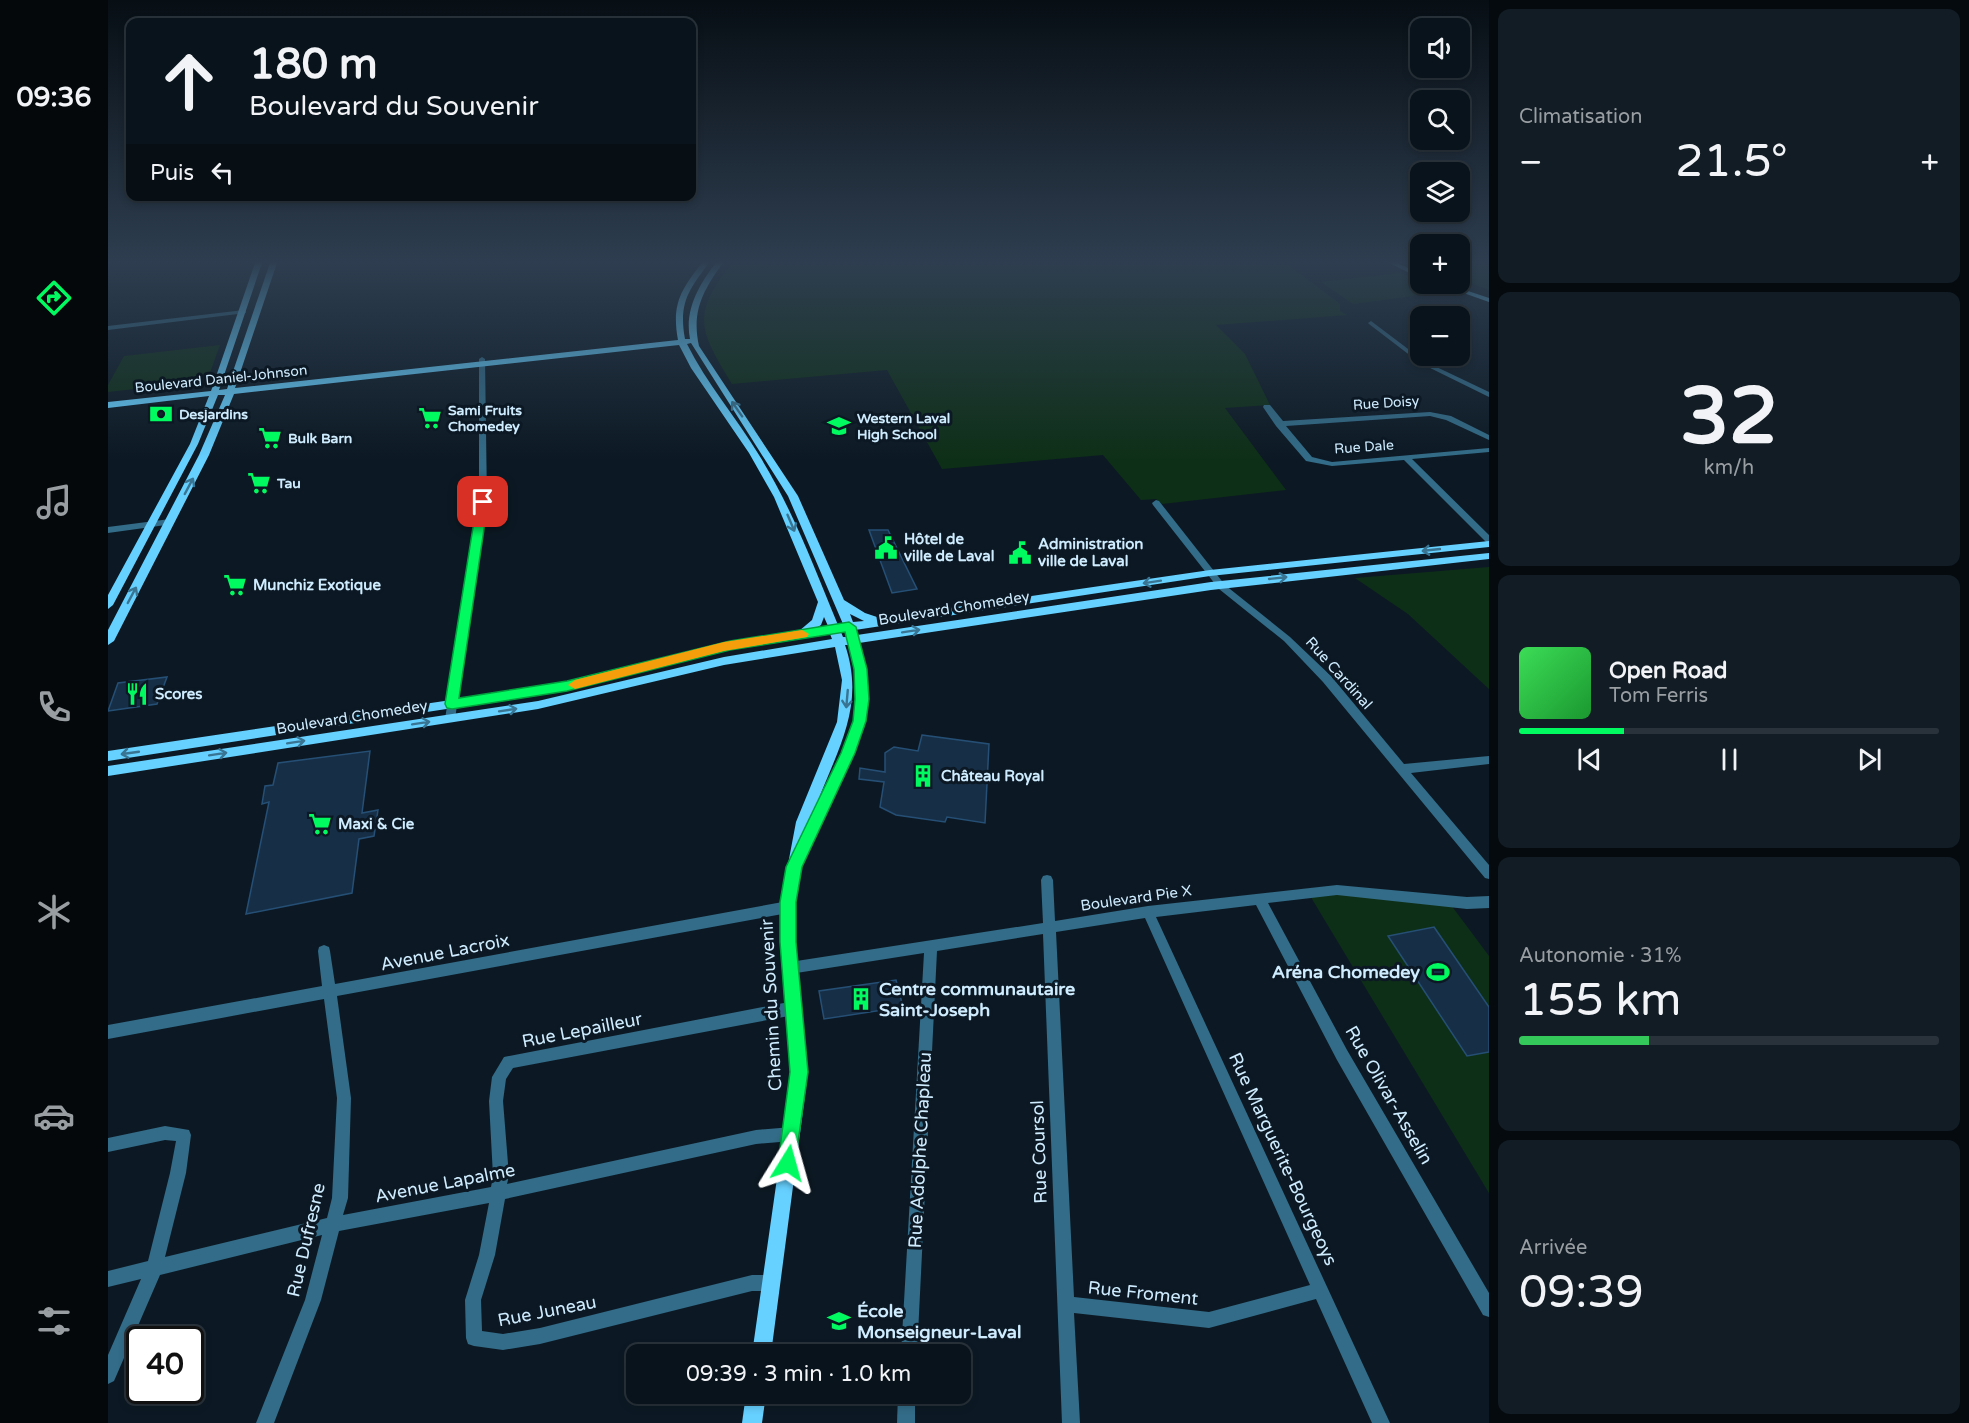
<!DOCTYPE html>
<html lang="fr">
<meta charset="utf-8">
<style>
:root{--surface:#09131b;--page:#121c24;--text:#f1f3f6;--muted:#999ea3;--line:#29323a;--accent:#00fa60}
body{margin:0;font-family:"Varela Round",sans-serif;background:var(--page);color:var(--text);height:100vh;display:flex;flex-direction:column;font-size:22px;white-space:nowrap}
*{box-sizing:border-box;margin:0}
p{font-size:20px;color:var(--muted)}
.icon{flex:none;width:33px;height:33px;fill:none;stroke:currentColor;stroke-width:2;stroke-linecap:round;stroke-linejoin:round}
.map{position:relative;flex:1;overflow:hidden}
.side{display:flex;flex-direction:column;gap:9px;padding:9px;background:#050a0f;width:480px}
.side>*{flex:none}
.guide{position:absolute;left:18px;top:18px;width:570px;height:183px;border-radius:12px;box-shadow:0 3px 9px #0003,0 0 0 2px var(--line);background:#09131b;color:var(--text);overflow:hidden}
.fabs{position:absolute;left:1302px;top:18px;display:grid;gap:12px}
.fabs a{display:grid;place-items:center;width:60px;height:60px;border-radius:12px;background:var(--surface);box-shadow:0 3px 9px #0003,0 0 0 2px var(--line);font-size:30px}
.speed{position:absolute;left:18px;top:1326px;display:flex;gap:12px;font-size:30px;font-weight:700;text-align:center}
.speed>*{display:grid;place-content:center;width:78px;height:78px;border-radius:50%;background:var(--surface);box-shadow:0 3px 9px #0003,0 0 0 2px var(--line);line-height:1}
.speed .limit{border:3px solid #111;border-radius:9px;background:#fff;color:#111}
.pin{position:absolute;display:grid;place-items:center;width:51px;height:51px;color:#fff;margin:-26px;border-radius:12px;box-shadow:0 3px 9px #0006}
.me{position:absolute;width:66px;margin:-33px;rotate:8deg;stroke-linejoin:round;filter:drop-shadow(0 0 4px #0008)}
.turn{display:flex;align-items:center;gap:21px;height:126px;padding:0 24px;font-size:27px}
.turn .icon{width:78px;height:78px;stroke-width:2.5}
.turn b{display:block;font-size:42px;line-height:51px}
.then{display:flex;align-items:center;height:57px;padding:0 24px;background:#0003;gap:12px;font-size:22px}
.big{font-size:45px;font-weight:600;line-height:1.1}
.side .widget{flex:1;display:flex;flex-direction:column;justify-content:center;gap:9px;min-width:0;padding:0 21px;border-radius:12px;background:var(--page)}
.side .dial{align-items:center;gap:0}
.dial b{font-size:78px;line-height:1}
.song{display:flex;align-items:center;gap:18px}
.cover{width:72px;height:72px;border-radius:9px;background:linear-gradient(135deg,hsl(130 70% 55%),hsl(130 70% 35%))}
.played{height:6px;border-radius:3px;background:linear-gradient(90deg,var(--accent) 25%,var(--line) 25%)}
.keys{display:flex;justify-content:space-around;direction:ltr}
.heat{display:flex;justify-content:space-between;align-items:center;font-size:33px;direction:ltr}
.charge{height:9px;border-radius:4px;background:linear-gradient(90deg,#34c759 31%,var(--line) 0)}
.trip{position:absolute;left:518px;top:1344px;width:345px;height:60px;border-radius:12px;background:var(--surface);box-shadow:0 3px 9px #0003,0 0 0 2px var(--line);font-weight:600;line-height:60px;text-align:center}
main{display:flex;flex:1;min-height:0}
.tabs{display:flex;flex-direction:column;width:108px;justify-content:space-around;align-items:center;background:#04080b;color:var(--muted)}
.tabs .icon{width:42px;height:42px}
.tabs .on{color:var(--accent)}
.tabs b{font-size:27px;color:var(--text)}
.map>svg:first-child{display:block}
.green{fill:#0e2f17}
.building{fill:#162f47;stroke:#264f75;stroke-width:1.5}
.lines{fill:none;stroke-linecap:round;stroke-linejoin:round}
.street{fill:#336c88;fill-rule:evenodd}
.secondary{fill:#66d0ff;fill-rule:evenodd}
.oneway{stroke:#397492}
.route{fill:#00fa60;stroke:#00a23e;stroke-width:1.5}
.slow{fill:#f59e0b}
.labels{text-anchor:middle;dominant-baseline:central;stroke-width:6;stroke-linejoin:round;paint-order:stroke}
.far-street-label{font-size:14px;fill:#cfecff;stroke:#0c1924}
.far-poi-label{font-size:14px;font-weight:bold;fill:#cfecff;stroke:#0c1924;text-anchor:start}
.poi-label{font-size:15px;font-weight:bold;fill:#cfecff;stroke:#0c1924;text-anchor:start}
.street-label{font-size:15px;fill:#cfecff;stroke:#0c1924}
.near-street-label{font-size:18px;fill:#cfecff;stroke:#0c1924}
.near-poi-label{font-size:18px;font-weight:bold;fill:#cfecff;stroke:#0c1924;text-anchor:start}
</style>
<main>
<nav class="tabs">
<b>09:36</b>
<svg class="icon on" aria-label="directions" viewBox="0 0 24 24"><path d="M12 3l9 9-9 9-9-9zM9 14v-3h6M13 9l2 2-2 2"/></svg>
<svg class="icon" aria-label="music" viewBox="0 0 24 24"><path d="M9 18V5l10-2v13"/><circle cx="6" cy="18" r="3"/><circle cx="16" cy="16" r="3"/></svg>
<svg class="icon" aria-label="phone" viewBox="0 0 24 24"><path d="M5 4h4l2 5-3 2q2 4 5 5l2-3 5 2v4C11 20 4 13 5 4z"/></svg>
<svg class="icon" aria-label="climate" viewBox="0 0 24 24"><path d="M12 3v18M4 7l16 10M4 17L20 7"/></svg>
<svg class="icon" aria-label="car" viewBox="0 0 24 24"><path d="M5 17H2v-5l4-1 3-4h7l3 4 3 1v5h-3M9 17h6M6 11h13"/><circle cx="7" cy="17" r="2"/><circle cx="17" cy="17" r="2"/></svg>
<svg class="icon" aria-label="filters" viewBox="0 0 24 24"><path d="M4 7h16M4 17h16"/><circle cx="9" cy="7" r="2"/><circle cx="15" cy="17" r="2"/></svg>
</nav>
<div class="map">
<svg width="1381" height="1423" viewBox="0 0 1381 1423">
<rect width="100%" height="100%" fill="#0c1924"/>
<g class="green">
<path d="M626 260H1174L1232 304V311L1239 315 1108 325 1137 354 1162 405 1117 408 1178 490 1054 504 1048 499 1033 500 995 455 834 469 779 370 624 384C590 328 583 315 626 260Z"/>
<path d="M1352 260H1381V290L1352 279Z"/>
<path d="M1292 273 1312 280V284H1322L1342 291 1245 304 1213 282Z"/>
<path d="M112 345 99 381 0 392V385L16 356Z"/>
<path d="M1381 567V689L1300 614 1247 578Z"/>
<path d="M1205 892 1340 901 1381 956V1193L1201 894Z"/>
</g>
<g class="building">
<path d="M761 530H780L809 589 784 593Z"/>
<path d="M59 677 49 704 0 711 10 683Z"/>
<path d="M814 735 881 744 877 823 839 817 837 822 788 815 772 807 776 782 751 779 752 768 777 772V753L786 747 810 751Z"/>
<path d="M262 751 254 813 270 810 266 836 251 839 244 893 138 914 161 802 154 804 157 786 165 785 170 763Z"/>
<path d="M1326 927 1381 1007V1052L1359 1056 1280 936Z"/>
<path d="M788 980 795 1007 716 1019 711 991Z"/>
</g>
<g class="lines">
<g class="street">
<path d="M136 310 138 311V313L0 330V326Z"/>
<path d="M1263 321 1316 361 1381 392V397L1312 363 1261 324 1260 323Z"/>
<path d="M374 357 377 359 379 502 347 719 346 722H338L337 719 371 502V359Z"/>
<path d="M1156 405H1162L1175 421 1322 412 1343 416 1381 435V440L1338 420 1322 416 1178 426 1204 457 1224 462 1381 448V452L1304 459 1381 535V543L1378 542 1296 460 1224 466 1198 461 1168 426 1155 407Z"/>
<path d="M1048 500 1051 501 1117 585 1182 637 1223 676 1296 764 1381 756V764L1303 773 1381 865V879L1377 878 1215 682 1176 641 1111 589 1045 505 1044 503Z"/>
<path d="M62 519 65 520V524L0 533V527Z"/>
<path d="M939 875 943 876 945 880 947 921 1040 906 1229 885 1359 897 1381 896V908L1359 909 1229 895 1160 903 1239 1050 1381 1293V1317L1375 1315 1229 1060 1148 905 1048 917 1282 1423H1264L1208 1299 1101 1328 966 1313 972 1423H954L935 934 829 951 809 1354H793L816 953 682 974 677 972 675 968 677 964 682 962 935 923 933 880 935 876ZM1037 918 1202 1285 1101 1312 966 1297 948 932Z"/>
<path d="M680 901 684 903 686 907 684 911 680 913 229 996 243 1098 240 1198 235 1215 383 1187 385 1176 381 1101 384 1077 396 1057 686 1001 691 1003 693 1008 691 1013 686 1015 405 1068 398 1079 395 1101 401 1176 399 1184 648 1130 684 1127 689 1129 691 1134 689 1139 684 1141 648 1144 397 1199 387 1255 373 1300 374 1331 395 1334 432 1328 644 1275H663L669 1277 671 1283 669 1289 663 1291H644L432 1344 395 1350 366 1346 360 1344 358 1338 357 1300 371 1255 381 1203 231 1231 213 1300 166 1423H148L197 1300 214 1235 52 1275 6 1381 0 1384V1355L33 1279 0 1287V1271L40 1261 62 1173 68 1141 57 1140 0 1152V1138L57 1126 81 1130 83 1135 78 1173 57 1257 219 1218 224 1198 229 1098 216 999 0 1039V1025L214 986 210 951 211 947 216 945 221 947 222 951 227 984Z"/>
<path d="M790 1394H807V1423H789Z"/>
</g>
<g class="secondary">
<path d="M148 260H155L111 390 119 389 163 260H170L127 388 570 340C563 302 574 289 596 260H603C582 289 570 301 577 339H582C576 309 592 283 610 260H617C596 289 583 310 591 346L690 496 736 600 757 613 772 618 1102 570 1381 541V547L1102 576 747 630 749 635 1103 582 1381 553V559L1103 590 751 643C760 672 762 698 756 728L701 849 696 854 688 896 687 942 699 1080 663 1354H644L683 1080 673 942 674 896 688 822 729 722 734 680 727 647 616 665 430 709 0 776V766L430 701 616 657 724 639 722 634 616 651 450 692 0 761V751L450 684 616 643 691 631 704 620 710 602 666 497 641 453 583 368 571 345 126 394 101 455 6 641 0 645V630L91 455 117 395H110L90 444 5 605 0 609V595L82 444 101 396 0 408V402L103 391ZM583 343 680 496 735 624 730 625C706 567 684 508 651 455 628 417 599 384 579 344ZM742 614 756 621 745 622ZM716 617 720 626 708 628 713 625ZM737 631 738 637H735L733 632ZM737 645H740C748 671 752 700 744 727 737 750 721 776 711 798 732 745 757 703 737 645Z"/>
<path d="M1275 260H1284L1312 274V278Z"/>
<path d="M1330 284H1339L1381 298V302Z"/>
<path d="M638 1394H658L654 1423H634Z"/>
</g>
</g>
<defs><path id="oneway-shaft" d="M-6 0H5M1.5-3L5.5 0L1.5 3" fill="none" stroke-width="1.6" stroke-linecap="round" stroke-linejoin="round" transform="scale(1.5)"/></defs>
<g class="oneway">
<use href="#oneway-shaft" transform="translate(629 409) rotate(-125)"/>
<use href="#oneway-shaft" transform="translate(81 486) rotate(-62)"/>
<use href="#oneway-shaft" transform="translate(683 523) rotate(67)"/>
<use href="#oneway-shaft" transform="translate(1323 550) rotate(174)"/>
<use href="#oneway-shaft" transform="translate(1170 578) rotate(-6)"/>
<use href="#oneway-shaft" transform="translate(1044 582) rotate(171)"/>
<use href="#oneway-shaft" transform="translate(24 595) rotate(-62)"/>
<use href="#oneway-shaft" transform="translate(803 631) rotate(-9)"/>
<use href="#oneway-shaft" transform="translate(739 699) rotate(95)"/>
<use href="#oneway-shaft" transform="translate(400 710) rotate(-9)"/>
<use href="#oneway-shaft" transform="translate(313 723) rotate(-9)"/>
<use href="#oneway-shaft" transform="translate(188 742) rotate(-9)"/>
<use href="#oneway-shaft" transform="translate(22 753) rotate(172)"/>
<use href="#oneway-shaft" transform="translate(110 754) rotate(-9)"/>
</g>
<linearGradient id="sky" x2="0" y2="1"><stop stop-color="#070e14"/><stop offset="0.57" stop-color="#2e3e50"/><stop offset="1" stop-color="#2e3e50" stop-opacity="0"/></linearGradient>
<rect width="1381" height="460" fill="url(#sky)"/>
<path class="route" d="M375 498 380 502 351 698 459 681 622 641 741 622 748 627 759 669 761 699 758 721 747 753 694 867 688 902V942L700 1072 686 1170 680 1173 673 1170 670 1163 682 1072 672 942V902L678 867 733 753 745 721 747 699 746 669 737 632 622 650 459 691 344 709 339 708 337 704 369 502Z"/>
<path class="slow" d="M694 630 701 634 699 637 616 651 467 689 460 685 467 680 616 642Z"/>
<defs>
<g id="bank-bare" transform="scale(1.8)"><path d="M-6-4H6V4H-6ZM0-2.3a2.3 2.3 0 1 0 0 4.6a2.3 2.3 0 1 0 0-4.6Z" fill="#00fa60" stroke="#0c1924" stroke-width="2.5" paint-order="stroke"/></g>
<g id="supermarket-bare" transform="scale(1.8)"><path d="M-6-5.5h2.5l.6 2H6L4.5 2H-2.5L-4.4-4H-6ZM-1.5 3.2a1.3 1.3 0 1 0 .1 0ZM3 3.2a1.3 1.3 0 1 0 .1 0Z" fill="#00fa60" stroke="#0c1924" stroke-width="2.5" paint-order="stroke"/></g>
<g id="school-bare" transform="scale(1.8)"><path d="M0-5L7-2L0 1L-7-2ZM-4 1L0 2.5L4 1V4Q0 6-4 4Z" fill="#00fa60" stroke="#0c1924" stroke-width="2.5" paint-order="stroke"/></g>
<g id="civic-bare" transform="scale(1.8)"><path d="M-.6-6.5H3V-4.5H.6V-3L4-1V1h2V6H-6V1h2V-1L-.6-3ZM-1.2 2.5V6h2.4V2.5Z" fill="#00fa60" stroke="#0c1924" stroke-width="2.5" paint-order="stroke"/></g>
<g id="restaurant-bare" transform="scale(1.8)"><path d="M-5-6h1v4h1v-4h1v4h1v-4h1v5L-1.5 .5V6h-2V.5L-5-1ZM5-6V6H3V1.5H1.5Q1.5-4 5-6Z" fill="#00fa60" stroke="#0c1924" stroke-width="2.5" paint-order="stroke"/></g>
<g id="building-bare" transform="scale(1.8)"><path d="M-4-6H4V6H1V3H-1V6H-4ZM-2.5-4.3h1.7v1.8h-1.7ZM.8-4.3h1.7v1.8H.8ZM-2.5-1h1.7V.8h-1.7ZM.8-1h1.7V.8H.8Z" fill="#00fa60" stroke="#0c1924" stroke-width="2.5" paint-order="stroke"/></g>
<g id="stadium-bare" transform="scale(1.8)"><path d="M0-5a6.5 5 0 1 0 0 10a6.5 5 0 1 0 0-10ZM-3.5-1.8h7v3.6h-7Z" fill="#00fa60" stroke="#0c1924" stroke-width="2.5" paint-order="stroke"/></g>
</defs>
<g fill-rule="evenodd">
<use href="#bank-bare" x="53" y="414"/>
<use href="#supermarket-bare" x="322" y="418"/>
<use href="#school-bare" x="731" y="426"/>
<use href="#supermarket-bare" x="162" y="438"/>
<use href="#supermarket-bare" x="151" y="483"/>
<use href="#civic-bare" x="778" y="548"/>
<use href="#civic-bare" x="912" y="553"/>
<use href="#supermarket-bare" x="127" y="585"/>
<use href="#restaurant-bare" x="29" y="694"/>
<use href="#building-bare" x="815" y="776"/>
<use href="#supermarket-bare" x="212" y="824"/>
<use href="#stadium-bare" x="1330" y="972"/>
<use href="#building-bare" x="753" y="999"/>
<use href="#school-bare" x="731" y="1321"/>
</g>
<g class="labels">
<g class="far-street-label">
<text transform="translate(113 379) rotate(-6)">Boulevard Daniel-Johnson</text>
<text transform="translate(1278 403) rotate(-4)">Rue Doisy</text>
<text transform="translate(1256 447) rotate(-4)">Rue Dale</text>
</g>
<g class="far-poi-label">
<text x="340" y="410">Sami Fruits<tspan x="340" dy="16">Chomedey</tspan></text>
<text x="71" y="414">Desjardins</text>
<text x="749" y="418">Western Laval<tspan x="749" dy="16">High School</tspan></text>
<text x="180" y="438">Bulk Barn</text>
<text x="169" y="483">Tau</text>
</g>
<g class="poi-label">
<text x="796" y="539">Hôtel de<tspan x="796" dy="17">ville de Laval</tspan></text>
<text x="930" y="544">Administration<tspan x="930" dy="17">ville de Laval</tspan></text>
<text x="145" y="585">Munchiz Exotique</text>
<text x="47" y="694">Scores</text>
<text x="833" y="776">Château Royal</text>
<text x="230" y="824">Maxi &amp; Cie</text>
</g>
<g class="street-label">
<text transform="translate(846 608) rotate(-9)">Boulevard Chomedey</text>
<text transform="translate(1231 673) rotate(48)">Rue Cardinal</text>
<text transform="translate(244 717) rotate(-9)">Boulevard Chomedey</text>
<text transform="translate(1028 898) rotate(-8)">Boulevard Pie X</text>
</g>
<g class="near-street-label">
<text transform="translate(337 952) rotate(-11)">Avenue Lacroix</text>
<text transform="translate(663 1005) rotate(-93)">Chemin du Souvenir</text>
<text transform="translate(474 1030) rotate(-11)">Rue Lepailleur</text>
<text transform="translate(1281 1095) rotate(60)">Rue Olivar-Asselin</text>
<text transform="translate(812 1150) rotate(-87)">Rue Adolphe Chapleau</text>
<text transform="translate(931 1152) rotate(-92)">Rue Coursol</text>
<text transform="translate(1175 1159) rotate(65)">Rue Marguerite-Bourgeoys</text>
<text transform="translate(337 1183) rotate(-11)">Avenue Lapalme</text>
<text transform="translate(198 1240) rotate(-77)">Rue Dufresne</text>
<text transform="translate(1035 1293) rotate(6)">Rue Froment</text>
<text transform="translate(439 1311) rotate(-11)">Rue Juneau</text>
</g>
<g class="near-poi-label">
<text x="1312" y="972" text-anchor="end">Aréna Chomedey</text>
<text x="771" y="989">Centre communautaire<tspan x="771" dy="21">Saint-Joseph</tspan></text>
<text x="749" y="1311">École<tspan x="749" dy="21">Monseigneur-Laval</tspan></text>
</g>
</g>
</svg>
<div class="fabs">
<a><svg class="icon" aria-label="sound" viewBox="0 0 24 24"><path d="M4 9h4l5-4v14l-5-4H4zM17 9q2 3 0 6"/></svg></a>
<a><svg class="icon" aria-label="search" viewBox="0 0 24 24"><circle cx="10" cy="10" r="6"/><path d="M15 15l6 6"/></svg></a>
<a><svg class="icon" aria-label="layers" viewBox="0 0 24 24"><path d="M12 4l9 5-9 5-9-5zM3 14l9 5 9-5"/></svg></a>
<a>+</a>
<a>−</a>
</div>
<div class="speed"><div class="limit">40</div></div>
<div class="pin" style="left:375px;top:502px;background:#d93025"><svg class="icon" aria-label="arrive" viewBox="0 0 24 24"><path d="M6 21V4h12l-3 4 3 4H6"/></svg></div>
<svg class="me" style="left:680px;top:1163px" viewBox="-20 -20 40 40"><path d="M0-17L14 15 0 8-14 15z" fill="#00fa60" stroke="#fff" stroke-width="4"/></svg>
<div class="trip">09:39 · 3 min · 1.0 km</div>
<div class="guide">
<div class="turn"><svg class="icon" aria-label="ahead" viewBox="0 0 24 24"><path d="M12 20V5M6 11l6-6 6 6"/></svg><div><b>180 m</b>Boulevard du Souvenir</div></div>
<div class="then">Puis<svg class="icon" aria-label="left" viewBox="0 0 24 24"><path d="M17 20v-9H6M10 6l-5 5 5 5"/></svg></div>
</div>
</div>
<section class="side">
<div class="widget"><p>Climatisation</p>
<div class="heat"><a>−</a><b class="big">21.5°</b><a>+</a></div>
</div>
<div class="widget dial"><b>32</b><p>km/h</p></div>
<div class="widget">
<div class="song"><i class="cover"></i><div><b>Open Road</b><p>Tom Ferris</p></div></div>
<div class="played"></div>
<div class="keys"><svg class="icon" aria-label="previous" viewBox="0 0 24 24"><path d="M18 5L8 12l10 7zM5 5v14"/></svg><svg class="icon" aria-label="pause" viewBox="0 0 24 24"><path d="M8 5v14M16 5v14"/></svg><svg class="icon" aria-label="next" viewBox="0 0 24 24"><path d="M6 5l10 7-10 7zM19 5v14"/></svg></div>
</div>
<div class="widget"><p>Autonomie · 31%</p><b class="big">155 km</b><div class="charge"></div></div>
<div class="widget"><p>Arrivée</p><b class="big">09:39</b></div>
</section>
</main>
